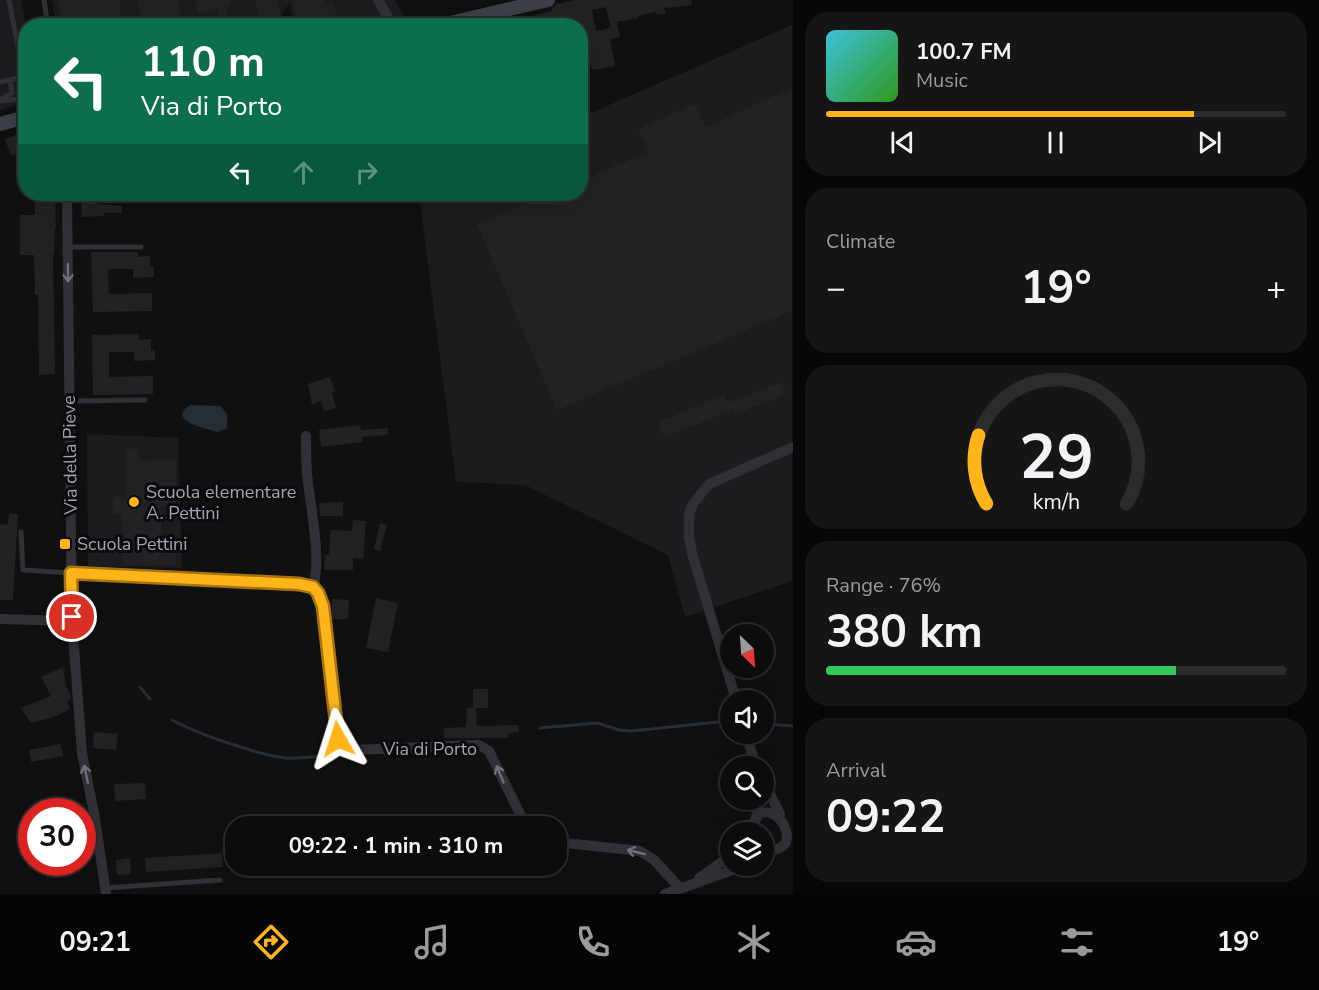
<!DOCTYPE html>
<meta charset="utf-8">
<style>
:root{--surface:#0c0c0d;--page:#151516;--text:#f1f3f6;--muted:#9a9b9d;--line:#2c2c2e;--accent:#ffb41a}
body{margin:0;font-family:"Nunito Sans",sans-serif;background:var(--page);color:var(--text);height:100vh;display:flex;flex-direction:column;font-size:22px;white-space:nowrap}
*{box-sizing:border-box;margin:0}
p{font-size:20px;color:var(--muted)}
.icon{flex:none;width:33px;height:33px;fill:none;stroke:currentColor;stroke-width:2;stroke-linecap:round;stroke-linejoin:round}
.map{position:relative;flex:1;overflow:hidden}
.drawer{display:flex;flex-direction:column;gap:12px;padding:12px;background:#070707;width:526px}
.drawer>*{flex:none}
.top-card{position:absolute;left:18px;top:18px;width:570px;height:183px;border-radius:24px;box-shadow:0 6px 24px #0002,0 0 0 2px var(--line);background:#0b6e4f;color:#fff;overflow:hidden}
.needle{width:39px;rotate:155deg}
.fabs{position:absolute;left:720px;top:624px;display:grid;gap:12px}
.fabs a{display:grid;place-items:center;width:54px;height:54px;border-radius:50%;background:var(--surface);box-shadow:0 6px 24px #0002,0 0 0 2px var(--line);font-size:30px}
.speed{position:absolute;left:18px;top:798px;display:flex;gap:12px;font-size:30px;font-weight:700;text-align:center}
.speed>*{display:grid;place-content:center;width:78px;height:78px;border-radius:50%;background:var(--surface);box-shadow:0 6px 24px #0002,0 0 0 2px var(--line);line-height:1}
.speed .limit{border:9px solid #d22;background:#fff;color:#111}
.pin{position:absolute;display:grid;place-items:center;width:51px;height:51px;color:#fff;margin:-26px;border:3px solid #fff;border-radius:50%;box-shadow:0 2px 6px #0007}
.me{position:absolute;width:66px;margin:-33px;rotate:354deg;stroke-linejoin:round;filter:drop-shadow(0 0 4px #0008)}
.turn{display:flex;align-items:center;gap:21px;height:126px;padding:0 24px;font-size:27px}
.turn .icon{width:78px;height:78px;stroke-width:2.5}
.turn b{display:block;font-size:42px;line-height:51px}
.lanes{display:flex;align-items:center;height:57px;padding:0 24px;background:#0003;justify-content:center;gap:30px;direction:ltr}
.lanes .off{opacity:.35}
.big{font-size:45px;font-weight:700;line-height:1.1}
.drawer .card{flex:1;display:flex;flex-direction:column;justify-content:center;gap:9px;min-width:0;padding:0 21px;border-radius:24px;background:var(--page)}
.drawer .dial{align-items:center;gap:0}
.dial svg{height:156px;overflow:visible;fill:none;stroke:var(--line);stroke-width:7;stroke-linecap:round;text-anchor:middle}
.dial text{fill:var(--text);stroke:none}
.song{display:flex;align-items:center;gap:18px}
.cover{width:72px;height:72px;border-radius:9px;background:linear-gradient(135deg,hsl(190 70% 55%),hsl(110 70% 35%))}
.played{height:6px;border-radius:3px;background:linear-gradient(90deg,var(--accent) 80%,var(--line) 80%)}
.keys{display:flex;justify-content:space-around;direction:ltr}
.heat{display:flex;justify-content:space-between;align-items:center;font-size:33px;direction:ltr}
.charge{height:9px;border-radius:4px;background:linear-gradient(90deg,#34c759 76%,var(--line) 0)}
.trip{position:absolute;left:225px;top:816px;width:342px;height:60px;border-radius:24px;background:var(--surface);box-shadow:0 6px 24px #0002,0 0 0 2px var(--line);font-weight:700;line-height:60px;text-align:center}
.tab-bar{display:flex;height:96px;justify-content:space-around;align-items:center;background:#050505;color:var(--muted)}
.tab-bar .icon{width:42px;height:42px}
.tab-bar .selected{color:var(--accent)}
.tab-bar b{font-size:27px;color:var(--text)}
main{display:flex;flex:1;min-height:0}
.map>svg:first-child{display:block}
.built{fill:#1b1c1e}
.water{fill:#252e35}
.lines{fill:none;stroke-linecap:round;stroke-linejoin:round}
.stream{stroke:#252e35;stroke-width:3}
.building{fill:#222225;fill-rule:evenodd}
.service{stroke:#303136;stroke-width:5}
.minor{stroke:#303136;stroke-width:10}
.secondary{stroke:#3e4047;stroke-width:14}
.oneway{stroke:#6d717b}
.route-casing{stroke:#a67511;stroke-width:15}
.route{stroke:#ffb41a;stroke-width:10}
.poi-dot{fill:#ffb41a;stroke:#0b0b0c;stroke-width:2}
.labels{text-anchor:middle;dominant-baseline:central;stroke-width:6;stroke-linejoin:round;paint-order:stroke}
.street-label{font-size:18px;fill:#9fa5b3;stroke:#0b0b0c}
.poi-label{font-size:18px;fill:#9fa5b3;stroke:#0b0b0c;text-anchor:start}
</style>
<main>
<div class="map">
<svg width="793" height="894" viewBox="0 0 793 894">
<rect width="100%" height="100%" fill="#101011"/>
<g class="built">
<path d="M0 0H21L26 25 25 103 0 110Z"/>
<path d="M52 0H395L407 21 388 26 294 25 290 2 281 16 244 22 242 16 218 19 219 23 205 25H56Z"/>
<path d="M792 25V581L685 617 668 555 525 485 456 482 419 194H580L581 113 593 112Z"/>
<path d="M87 434 178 438 182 568 88 566Z"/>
</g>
<path class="water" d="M190 405 221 406 227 414V428L218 432C208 429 165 421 190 405Z"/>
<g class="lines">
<g class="stream">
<path d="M140 687 150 699"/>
<path d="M172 720C195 733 259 755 285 758 300 759 317 756 332 756"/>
<path d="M764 724 793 726"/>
<path d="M540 728 597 723 619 730 632 731 727 721"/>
</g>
</g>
<g class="building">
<path d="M58 0H119L123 26H62Z"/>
<path d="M137 0H178L183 26H143Z"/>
<path d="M195 0H230L231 6 226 7 229 26H219L217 10 198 14Z"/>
<path d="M255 0H278L283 26H263L262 19 258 20Z"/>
<path d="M293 0H325L326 4 334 2 337 20 297 26Z"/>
<path d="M575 0H691L692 5 664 8 666 13 657 15 656 12 638 16 639 18 617 22 620 37 610 39 615 66 592 70 583 27 505 26V23L552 11V8L556 4ZM606 7 611 28 596 31 592 10Z"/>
<path d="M792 88V311L557 410 477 224 550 194H580V181L649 152 638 129 695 104 705 127Z"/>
<path d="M20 134 26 152 11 156 5 139Z"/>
<path d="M35 194H55L56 228H55L54 254H53L55 374 39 375 38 295H35L34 255H20V215H35Z"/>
<path d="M81 194H97V204L122 206V213H104V216L82 217Z"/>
<path d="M91 252H138V257L150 256V267H154V277L133 278V269H108L109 294 152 293V311L93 312Z"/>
<path d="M139 334V340L151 339V350H155V360L134 361V352H109V377L153 376V394L93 395 92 335Z"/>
<path d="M330 377 335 390 332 393 336 408 324 411 321 401 312 405 308 384Z"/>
<path d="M781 382 786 394 735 415 733 410 664 437 658 422 724 395 728 403Z"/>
<path d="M360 425 361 430 388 428V435L362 437V442L321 447 319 430Z"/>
<path d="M126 449H139V461L176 460V506H161V545H176V565H123L122 514H113V497H126Z"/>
<path d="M343 502V516H320L319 503Z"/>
<path d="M9 514H18L13 600H0V524L8 525Z"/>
<path d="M353 520 366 521 363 559 353 558V570H324L325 555H329L331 530 352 531Z"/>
<path d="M380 523 387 525 380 551 374 549Z"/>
<path d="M376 598 398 603 388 652 366 648Z"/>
<path d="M332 599 349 600 348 619H332Z"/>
<path d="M63 667 66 686 70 694V700L67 702 70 709 57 716 31 723 21 708 51 696 41 677Z"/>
<path d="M473 689H488V708H474H476L477 726 518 725 519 732 508 733V738H444V728L466 727 467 707 473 708Z"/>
<path d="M94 732 118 734 116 750 93 748Z"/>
<path d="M60 744 63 756 31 762 29 750Z"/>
<path d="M145 783 146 799 115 801 114 784Z"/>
<path d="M222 853 223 867 146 872 145 858Z"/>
<path d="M130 858 131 874 117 875 116 860Z"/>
</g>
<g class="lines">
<g class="service">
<path d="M9 0 26 88"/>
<path d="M44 0 48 26"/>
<path d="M0 82 22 77"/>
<path d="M0 100 12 93 10 80"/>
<path d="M1 101 20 99 26 103"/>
<path d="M68 247H141"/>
<path d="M70 401 145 400"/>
<path d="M21 532 23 570 71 573"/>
<path d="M105 888 220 880"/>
</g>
<g class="minor">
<path d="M378 0 393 26"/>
<path d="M67 194 72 621 82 753 95 818 106 894"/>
<path d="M306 436C306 448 306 461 307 474 310 505 322 558 313 587"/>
<path d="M71 573 299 584 313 587 318 593 323 606 338 739C342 746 346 749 353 750L473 745H479L489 751 526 826"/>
<path d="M0 619 72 621"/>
<path d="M736 700 692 553 689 538V514L693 504 709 484 793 447"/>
<path d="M746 734 756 766"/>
<path d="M764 782 780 814"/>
<path d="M756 820 758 800"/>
<path d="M752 832C754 795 793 817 786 843 780 850 772 851 764 848"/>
<path d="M556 842 640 851 654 860 680 888"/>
<path d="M699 878 730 856"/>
<path d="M665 894 744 866"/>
</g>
<g class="secondary">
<path d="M437 26 548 0"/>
<path d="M0 124 26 117"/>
</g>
</g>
<defs><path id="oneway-shaft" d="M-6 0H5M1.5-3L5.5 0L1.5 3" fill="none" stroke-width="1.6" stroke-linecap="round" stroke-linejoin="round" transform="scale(1.5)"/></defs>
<g class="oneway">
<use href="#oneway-shaft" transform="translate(68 273) rotate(89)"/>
<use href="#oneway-shaft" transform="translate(86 774) rotate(-102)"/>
<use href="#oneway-shaft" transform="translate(500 774) rotate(-113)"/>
<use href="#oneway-shaft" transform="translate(636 852) rotate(-166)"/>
</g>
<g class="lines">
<g class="route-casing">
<path id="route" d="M72 617 71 573 299 584 313 587 318 593 323 606 338 739"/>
</g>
<use href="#route" class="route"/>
</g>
<g class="poi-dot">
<circle cx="134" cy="502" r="6"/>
<rect x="59" y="538" width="12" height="12" rx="3"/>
</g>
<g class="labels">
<g class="street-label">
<text transform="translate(70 455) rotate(-91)">Via della Pieve</text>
<text x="430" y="749">Via di Porto</text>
</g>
<g class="poi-label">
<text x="146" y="492">Scuola elementare<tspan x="146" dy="21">A. Pettini</tspan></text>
<text x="77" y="544">Scuola Pettini</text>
</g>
</g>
</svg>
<div class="fabs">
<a><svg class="needle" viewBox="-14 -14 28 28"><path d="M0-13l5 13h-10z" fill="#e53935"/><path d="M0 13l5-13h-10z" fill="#9a9b9d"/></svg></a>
<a><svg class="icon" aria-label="sound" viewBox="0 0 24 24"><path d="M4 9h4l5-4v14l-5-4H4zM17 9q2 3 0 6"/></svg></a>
<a><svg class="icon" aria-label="search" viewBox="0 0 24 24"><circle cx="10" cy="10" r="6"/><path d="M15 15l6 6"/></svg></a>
<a><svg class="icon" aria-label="layers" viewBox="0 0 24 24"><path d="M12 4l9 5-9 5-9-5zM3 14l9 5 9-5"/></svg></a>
</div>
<div class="speed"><div class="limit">30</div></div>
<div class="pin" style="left:72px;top:617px;background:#d93025"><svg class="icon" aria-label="arrive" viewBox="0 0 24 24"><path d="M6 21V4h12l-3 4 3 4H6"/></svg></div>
<svg class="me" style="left:338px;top:739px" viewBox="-20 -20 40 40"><path d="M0-17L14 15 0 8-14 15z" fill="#ffb41a" stroke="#fff" stroke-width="4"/></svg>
<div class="trip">09:22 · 1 min · 310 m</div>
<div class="top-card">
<div class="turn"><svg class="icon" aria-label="left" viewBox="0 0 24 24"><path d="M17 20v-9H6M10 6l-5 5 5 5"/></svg><div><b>110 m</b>Via di Porto</div></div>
<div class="lanes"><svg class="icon" aria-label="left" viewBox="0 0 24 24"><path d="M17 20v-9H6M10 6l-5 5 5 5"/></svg><svg class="icon off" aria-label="ahead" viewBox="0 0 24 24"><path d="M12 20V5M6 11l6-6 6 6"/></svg><svg class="icon off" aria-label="right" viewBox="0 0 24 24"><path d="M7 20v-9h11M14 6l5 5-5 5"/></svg></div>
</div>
</div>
<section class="drawer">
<div class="card">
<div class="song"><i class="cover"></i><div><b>100.7 FM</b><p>Music</p></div></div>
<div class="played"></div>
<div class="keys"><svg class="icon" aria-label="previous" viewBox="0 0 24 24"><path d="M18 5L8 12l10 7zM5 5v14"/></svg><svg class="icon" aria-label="pause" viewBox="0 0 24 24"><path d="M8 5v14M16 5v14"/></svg><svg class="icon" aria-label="next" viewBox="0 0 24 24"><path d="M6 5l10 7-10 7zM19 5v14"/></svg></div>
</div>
<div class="card"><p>Climate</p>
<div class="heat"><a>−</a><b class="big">19°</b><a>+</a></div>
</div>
<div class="card dial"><svg viewBox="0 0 100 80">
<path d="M14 69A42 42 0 1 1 86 69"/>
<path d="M14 69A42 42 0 0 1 10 34" stroke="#ffb41a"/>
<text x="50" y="56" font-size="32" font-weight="700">29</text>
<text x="50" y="72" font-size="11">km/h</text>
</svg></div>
<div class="card"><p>Range · 76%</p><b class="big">380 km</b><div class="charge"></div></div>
<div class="card"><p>Arrival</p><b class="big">09:22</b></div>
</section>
</main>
<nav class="tab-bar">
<b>09:21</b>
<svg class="icon selected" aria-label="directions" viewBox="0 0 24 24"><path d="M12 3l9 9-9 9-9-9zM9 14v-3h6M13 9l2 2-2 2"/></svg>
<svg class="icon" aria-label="music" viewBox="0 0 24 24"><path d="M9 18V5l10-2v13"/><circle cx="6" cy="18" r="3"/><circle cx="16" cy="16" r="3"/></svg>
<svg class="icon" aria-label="phone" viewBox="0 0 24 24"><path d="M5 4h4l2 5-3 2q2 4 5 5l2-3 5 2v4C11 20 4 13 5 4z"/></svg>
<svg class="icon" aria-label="climate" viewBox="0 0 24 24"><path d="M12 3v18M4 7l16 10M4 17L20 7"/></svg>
<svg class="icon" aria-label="car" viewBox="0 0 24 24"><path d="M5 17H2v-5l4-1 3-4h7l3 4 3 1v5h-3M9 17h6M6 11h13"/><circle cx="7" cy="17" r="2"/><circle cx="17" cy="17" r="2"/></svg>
<svg class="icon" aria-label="filters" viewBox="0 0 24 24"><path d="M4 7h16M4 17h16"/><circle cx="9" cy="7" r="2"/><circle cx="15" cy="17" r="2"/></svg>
<b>19°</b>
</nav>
